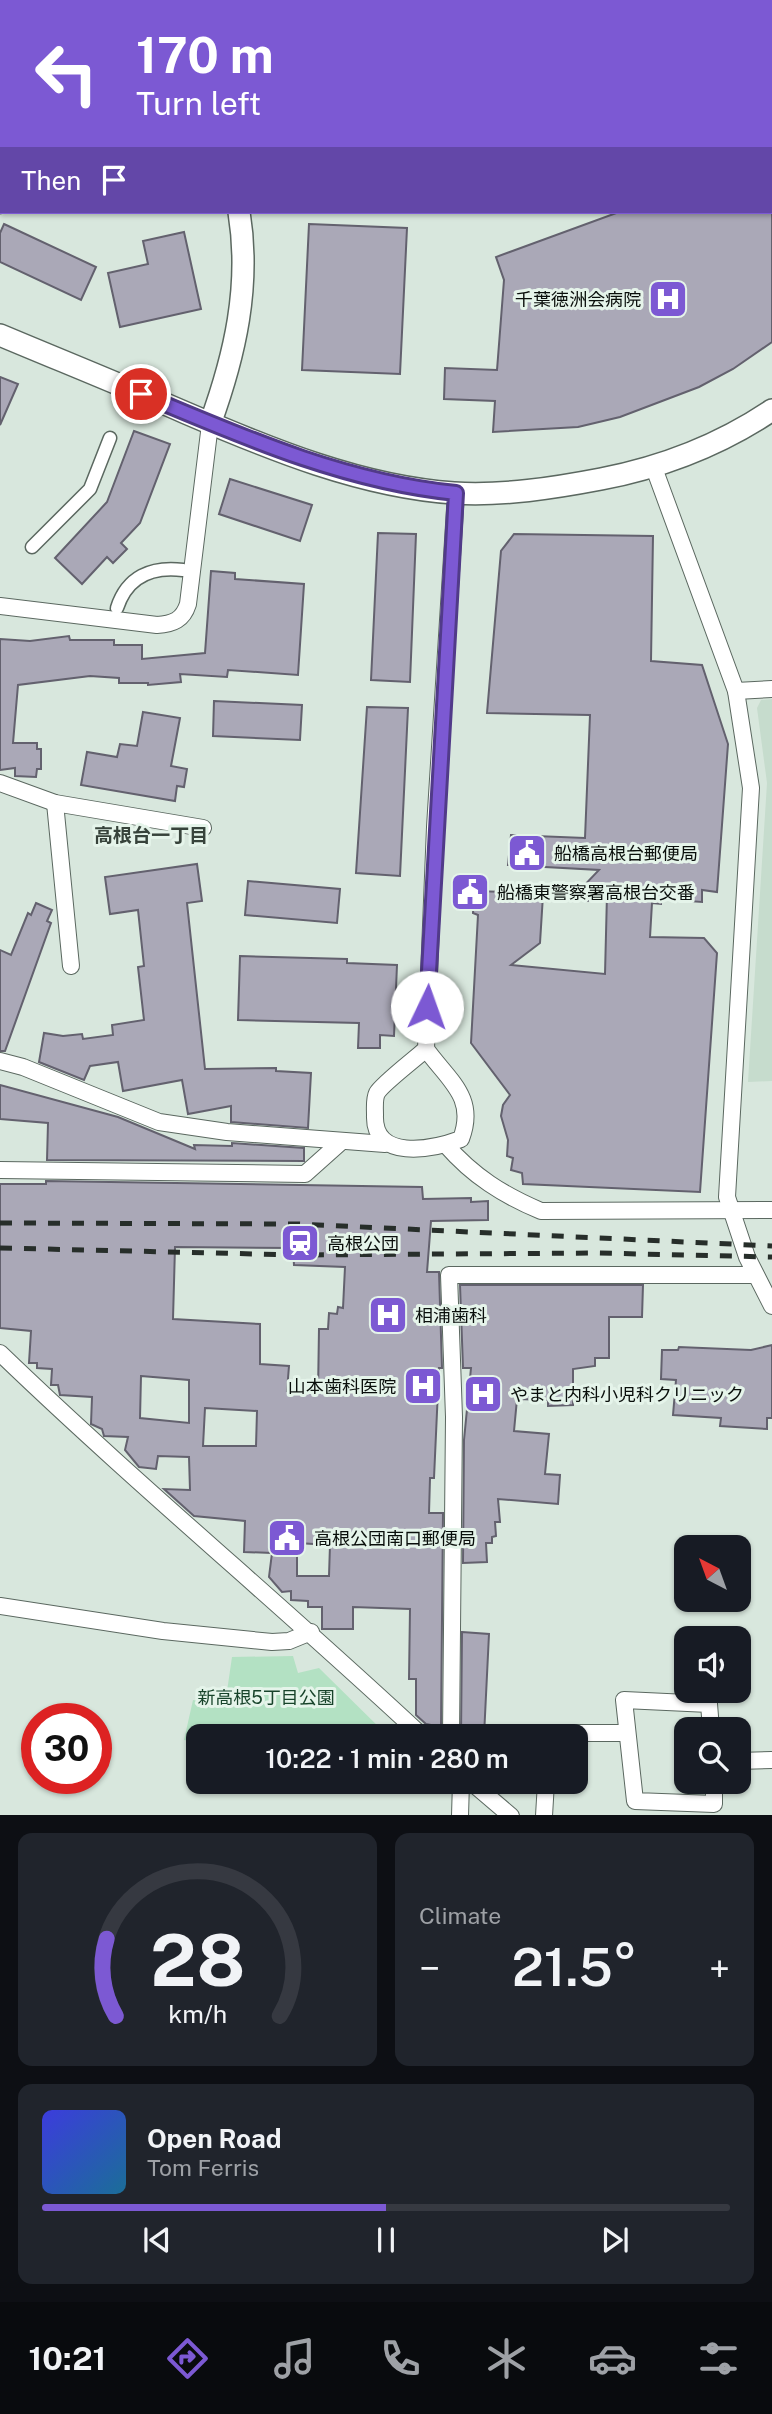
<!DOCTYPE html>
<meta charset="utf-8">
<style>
:root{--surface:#171b24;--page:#20242c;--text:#f1f3f6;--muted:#9ea1a6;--line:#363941;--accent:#7c59d3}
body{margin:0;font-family:"Public Sans","Noto Sans JP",sans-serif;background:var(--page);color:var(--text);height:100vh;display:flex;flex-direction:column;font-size:26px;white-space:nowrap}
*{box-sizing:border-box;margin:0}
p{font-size:23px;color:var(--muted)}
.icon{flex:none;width:38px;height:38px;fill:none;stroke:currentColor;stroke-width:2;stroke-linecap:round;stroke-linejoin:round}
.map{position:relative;height:1815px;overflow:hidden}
.side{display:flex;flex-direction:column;gap:18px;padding:18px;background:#0d0f14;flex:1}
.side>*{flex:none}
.guide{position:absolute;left:0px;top:0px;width:774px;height:214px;box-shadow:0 2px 5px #0004;background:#7c59d3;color:#fff;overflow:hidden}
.needle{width:46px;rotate:319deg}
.fabs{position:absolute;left:674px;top:1535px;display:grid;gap:14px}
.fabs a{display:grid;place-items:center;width:77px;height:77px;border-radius:14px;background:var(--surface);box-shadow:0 2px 5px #0004;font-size:35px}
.speed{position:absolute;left:21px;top:1703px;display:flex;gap:14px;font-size:35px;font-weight:700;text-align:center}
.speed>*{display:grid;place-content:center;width:91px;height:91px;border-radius:50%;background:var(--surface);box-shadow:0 2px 5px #0004;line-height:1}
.speed .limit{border:10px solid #d22;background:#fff;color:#111}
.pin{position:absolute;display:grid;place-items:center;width:60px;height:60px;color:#fff;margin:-30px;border:4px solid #fff;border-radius:50%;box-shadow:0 2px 7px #0007}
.me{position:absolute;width:77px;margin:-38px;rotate:3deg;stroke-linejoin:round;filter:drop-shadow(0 0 5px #0008)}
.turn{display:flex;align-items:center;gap:24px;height:147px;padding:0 21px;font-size:32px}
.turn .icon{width:91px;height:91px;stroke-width:2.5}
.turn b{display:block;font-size:49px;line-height:60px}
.then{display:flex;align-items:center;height:66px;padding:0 21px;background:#0003;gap:14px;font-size:26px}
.big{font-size:52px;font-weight:600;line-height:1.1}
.side .widget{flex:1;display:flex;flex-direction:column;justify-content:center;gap:10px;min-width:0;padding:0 24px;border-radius:14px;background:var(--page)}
.side .dial{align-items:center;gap:0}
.dial svg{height:182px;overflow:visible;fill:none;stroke:var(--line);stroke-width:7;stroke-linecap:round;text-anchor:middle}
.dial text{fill:var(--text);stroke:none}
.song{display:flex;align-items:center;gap:21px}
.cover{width:84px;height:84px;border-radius:10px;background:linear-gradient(135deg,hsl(240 70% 55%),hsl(200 70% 35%))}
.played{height:7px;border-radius:4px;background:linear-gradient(90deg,var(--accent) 50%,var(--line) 50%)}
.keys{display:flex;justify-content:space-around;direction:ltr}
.heat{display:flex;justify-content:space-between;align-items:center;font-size:38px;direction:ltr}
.side .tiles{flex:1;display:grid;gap:18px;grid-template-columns:1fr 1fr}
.widget:last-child{grid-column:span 2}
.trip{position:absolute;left:186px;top:1724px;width:402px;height:70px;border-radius:14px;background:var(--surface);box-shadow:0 2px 5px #0004;font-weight:600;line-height:70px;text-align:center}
.dock{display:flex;height:112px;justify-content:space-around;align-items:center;background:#090b0e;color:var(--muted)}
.dock .icon{width:49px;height:49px}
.dock .active{color:var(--accent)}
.dock b{font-size:32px;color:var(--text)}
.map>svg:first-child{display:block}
.built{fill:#c6dccd}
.green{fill:#b3e1c3}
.building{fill:#aaa8b7;stroke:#63616e;stroke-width:2;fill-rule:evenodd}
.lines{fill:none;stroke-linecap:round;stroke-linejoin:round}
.pedestrian-casing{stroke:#5b6860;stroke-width:15}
.minor-casing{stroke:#5b6860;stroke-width:18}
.tertiary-casing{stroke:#5b6860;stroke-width:24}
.pedestrian{stroke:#fff;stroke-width:12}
.minor{stroke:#fff;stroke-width:16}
.tertiary{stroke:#fff;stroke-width:21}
.rail{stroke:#272e2a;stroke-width:5;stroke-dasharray:12 12;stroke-linecap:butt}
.route-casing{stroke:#513a89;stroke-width:18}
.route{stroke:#7c59d3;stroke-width:12}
.labels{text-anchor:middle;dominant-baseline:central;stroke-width:6;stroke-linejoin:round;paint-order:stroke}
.poi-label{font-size:18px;fill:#090e0b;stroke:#e5f4ea;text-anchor:start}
.park-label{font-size:18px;fill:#17432a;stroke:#e5f4ea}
.neighbourhood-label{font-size:19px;font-weight:bold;fill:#37433b;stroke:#e5f4ea}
</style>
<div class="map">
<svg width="772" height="1816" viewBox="0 0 772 1816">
<rect width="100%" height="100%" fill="#d8e7dd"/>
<path class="built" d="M772 699V1081L748 1082 767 783 757 708 761 700Z"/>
<path class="green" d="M293 1656 298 1673 319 1668 388 1736H198V1742L184 1740 193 1700 225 1705 232 1657Z"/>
<g class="building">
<path d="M619 212H772V342L733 369 699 387 620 417 578 427 493 432 495 401 444 399 445 368 497 370 504 280 496 257Z"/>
<path d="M4 224 96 267 81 300 0 262V233Z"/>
<path d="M309 224 407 228 400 374 302 370Z"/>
<path d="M184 232 201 309 120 327 108 273 148 264 143 241Z"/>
<path d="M0 377 18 384 0 425Z"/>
<path d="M134 431 170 444 140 523 121 543 127 549 113 563 107 557 82 584 55 558 107 502Z"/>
<path d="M230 479 312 505 300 541 219 514Z"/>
<path d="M378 533 416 534 410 682 371 680Z"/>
<path d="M514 534 653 536 651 661 702 665 728 744 717 892 702 890V902L661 899V904L652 903 650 937 704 938 717 953 700 1192 523 1184 522 1173 511 1170 513 1158 507 1156 508 1140 501 1116 503 1105 510 1095 471 1043 478 915 473 913 474 891 506 892V889L543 895 540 943 511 965 605 974 607 894 588 901 576 894 599 870 508 865 511 835 585 838 590 715 487 713 501 551Z"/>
<path d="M211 571 235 573V579L304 584 298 675 228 670 227 677 180 674 181 682 148 685V683H119V678L90 676 18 685 13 743H37V749H41V769H37L36 777 15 776V768L0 770V639L30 641 69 636 70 640H114V645H142V659L205 653Z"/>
<path d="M214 701 302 705 300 740 213 736Z"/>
<path d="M367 707 408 708 400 876 356 873Z"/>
<path d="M143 712 180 718 171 766 187 769 184 787 177 786 175 801 81 785 87 752 117 757 120 744 137 746Z"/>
<path d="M197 864 202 901 187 903 205 1069 276 1068V1071L311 1073 308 1128 231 1122V1106L188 1114 182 1080 123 1091 118 1062 90 1066 84 1080 39 1062 44 1033 63 1036 82 1034 83 1039 113 1035 112 1025 144 1020 138 967 144 966 138 910 110 914 105 877Z"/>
<path d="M248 881 340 889 337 923 245 915Z"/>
<path d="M36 903 52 910 47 921 51 923 5 1051H0V950L11 955 28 913 31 915Z"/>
<path d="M240 956 347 959V963L397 965 394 1036 380 1035V1048H358L359 1023 238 1020Z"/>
<path d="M0 1085 118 1117 195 1149 194 1145 232 1146V1143L304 1148V1161L47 1160 48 1123 0 1119Z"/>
<path d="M46 1181 422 1187 423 1199 471 1198V1202L488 1201V1220L431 1221 427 1272H439L442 1368H439L434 1478H430L429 1513H443L441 1727 426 1724 416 1715V1679H409L410 1609 353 1607V1629H322V1607H308V1601L291 1600V1591L282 1592 269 1577 272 1553 244 1552 245 1521 194 1516 164 1489 190 1490 189 1457 158 1456 156 1469 139 1467 125 1450 128 1437 104 1436 102 1429 91 1424 92 1397 60 1395 58 1385H51L52 1369 37 1368V1363H29L31 1331 0 1328V1184H46ZM175 1247 293 1248 294 1265 345 1267 343 1308 338 1307 337 1314 329 1313 328 1329H319L318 1393 287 1391 289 1366 260 1364V1324L173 1319ZM141 1376 189 1380V1423L140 1418ZM205 1408 257 1411 256 1446H203ZM297 1543 330 1545 329 1576H297Z"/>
<path d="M460 1285H643L642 1317H609V1358H595V1366L573 1369V1405L548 1406V1400L517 1399 514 1431 549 1434 545 1474 560 1475 558 1504 498 1499 500 1522H495L496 1536 492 1537V1543H486L487 1562 463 1563 464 1440 471 1368H463Z"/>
<path d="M772 1345V1418H767V1429L720 1426 721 1418 673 1415 676 1380 661 1379 662 1350H678L679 1347 751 1350Z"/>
<path d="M462 1632 489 1634 484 1736H461Z"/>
</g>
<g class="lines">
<g class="pedestrian-casing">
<g id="pedestrian">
<path d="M0 207 2 203"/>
<path d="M32 547 90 489 110 438"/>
<path d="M117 608C127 577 151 566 183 570"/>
</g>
</g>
<g class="minor-casing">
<g id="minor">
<path d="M450 0 451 2"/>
<path d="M654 468 736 691 751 788 727 1197 747 1257 772 1306"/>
<path d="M0 606 157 625C173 624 183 620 188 604L210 424"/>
<path d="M736 691 772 689"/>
<path d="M0 783 55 803 203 828"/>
<path d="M55 803 71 966"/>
<path d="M426 1049C415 1059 382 1084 377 1093 374 1099 375 1108 375 1115 373 1161 431 1150 461 1139 477 1097 448 1080 426 1049L435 827 456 493"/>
<path d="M0 1061 23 1067 159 1122 227 1132 385 1144"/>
<path d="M446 1145C473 1176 503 1195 541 1211L772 1210"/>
<path d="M0 1170 305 1174 342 1141"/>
<path d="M0 1353C137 1485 283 1606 422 1736"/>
<path d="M0 1606 163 1631 272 1642 289 1641 311 1632"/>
<path d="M711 1729 709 1704 624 1700 635 1801 714 1804V1782"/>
<path d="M451 1736 454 1417 449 1275H754"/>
<path d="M549 1736V1733H627"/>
<path d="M738 1761 772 1760"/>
<path d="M471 1782 511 1816"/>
<path d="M460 1816 461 1782"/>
<path d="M544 1816 546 1782"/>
</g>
</g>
<g class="tertiary-casing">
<g id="tertiary">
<path d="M158 0 159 2"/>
<path d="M0 335C62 361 124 386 186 413 270 449 362 487 454 493 503 496 554 488 601 479 663 467 720 445 772 410"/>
<path d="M210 424C235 355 251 286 239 212"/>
</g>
</g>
<use href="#pedestrian" class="pedestrian"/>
<use href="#minor" class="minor"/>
<use href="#tertiary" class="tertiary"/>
<g class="rail">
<path d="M0 1223 298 1224 772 1246"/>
<path d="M0 1248 300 1255 597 1253 772 1257"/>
</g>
</g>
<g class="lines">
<g class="route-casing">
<path id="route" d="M141 394C243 437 345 482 456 493L427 1007"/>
</g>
<use href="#route" class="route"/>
</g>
<defs>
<g id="hospital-square" transform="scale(2.0125)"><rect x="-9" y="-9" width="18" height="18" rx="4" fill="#7c59d3" stroke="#e5f4ea"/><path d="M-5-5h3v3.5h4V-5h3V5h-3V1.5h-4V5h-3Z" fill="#fff"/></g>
<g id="civic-square" transform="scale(2.0125)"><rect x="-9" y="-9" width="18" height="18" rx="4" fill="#7c59d3" stroke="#e5f4ea"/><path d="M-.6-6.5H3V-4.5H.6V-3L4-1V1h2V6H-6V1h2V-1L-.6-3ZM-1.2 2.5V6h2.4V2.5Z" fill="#fff"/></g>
<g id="station-square" transform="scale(2.0125)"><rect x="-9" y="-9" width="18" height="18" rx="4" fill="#7c59d3" stroke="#e5f4ea"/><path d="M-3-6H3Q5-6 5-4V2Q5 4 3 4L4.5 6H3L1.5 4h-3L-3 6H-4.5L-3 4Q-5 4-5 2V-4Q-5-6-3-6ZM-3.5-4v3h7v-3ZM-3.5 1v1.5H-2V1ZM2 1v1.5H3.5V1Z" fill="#fff"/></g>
</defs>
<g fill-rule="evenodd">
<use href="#hospital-square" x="668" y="299"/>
<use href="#civic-square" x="527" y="853"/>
<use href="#civic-square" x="470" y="892"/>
<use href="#station-square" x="300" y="1243"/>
<use href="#hospital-square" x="388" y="1315"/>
<use href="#hospital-square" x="423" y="1386"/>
<use href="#hospital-square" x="483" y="1394"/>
<use href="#civic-square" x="287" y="1538"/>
</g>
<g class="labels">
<g class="poi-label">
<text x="641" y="299" text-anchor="end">千葉徳洲会病院</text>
<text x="554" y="853">船橋高根台郵便局</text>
<text x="497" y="892">船橋東警察署高根台交番</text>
<text x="327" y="1243">高根公団</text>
<text x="415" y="1315">相浦歯科</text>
<text x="396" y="1386" text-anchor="end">山本歯科医院</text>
<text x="510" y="1394">やまと内科小児科クリニック</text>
<text x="314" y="1538">高根公団南口郵便局</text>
</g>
<g class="park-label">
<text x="266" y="1697">新高根5丁目公園</text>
</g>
<g class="neighbourhood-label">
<text x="151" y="835">高根台一丁目</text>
</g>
</g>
</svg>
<div class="fabs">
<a><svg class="needle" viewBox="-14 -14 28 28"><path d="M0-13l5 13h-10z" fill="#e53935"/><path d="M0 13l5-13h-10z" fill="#9ea1a6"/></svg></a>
<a><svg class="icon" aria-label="sound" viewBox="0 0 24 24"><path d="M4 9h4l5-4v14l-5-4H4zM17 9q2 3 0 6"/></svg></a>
<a><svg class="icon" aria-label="search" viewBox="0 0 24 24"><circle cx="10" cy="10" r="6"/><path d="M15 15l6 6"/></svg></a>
</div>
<div class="speed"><div class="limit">30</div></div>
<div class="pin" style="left:141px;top:394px;background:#d93025"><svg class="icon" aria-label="arrive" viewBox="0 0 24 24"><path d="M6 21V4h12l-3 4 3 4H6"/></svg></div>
<svg class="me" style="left:427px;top:1007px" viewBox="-20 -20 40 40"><circle r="19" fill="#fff"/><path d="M0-13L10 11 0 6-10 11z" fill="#7c59d3"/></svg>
<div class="trip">10:22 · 1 min · 280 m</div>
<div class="guide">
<div class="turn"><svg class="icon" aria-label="left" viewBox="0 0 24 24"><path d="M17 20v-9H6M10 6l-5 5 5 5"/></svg><div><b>170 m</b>Turn left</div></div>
<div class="then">Then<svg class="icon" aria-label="arrive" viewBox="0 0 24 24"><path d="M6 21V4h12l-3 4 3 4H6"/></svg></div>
</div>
</div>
<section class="side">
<div class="tiles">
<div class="widget dial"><svg viewBox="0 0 100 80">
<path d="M14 69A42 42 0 1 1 86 69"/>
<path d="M14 69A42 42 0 0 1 10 35" stroke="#7c59d3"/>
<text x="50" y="56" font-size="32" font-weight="700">28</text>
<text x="50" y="72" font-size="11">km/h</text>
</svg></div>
<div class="widget"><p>Climate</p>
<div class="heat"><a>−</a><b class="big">21.5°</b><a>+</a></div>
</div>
<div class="widget">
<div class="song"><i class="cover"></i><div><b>Open Road</b><p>Tom Ferris</p></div></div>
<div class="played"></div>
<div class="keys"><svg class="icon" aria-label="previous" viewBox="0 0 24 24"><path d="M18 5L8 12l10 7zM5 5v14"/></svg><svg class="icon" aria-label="pause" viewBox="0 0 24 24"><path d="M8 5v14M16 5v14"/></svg><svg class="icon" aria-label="next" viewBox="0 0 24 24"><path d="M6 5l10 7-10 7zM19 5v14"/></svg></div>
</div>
</div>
</section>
<nav class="dock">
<b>10:21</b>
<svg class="icon active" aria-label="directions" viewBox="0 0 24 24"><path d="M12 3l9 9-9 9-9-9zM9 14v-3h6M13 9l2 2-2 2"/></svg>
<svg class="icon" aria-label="music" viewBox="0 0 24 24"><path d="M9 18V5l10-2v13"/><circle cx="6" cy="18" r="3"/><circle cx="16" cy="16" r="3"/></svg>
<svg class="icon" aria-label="phone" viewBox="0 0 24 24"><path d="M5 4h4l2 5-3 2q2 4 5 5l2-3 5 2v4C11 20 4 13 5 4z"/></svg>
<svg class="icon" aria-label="climate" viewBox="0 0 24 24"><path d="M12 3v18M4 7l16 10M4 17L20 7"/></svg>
<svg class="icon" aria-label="car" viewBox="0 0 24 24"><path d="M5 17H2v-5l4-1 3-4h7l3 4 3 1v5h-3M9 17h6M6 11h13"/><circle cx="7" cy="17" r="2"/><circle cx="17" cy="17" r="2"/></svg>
<svg class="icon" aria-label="filters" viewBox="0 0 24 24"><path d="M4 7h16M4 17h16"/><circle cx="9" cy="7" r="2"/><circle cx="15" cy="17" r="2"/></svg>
</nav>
